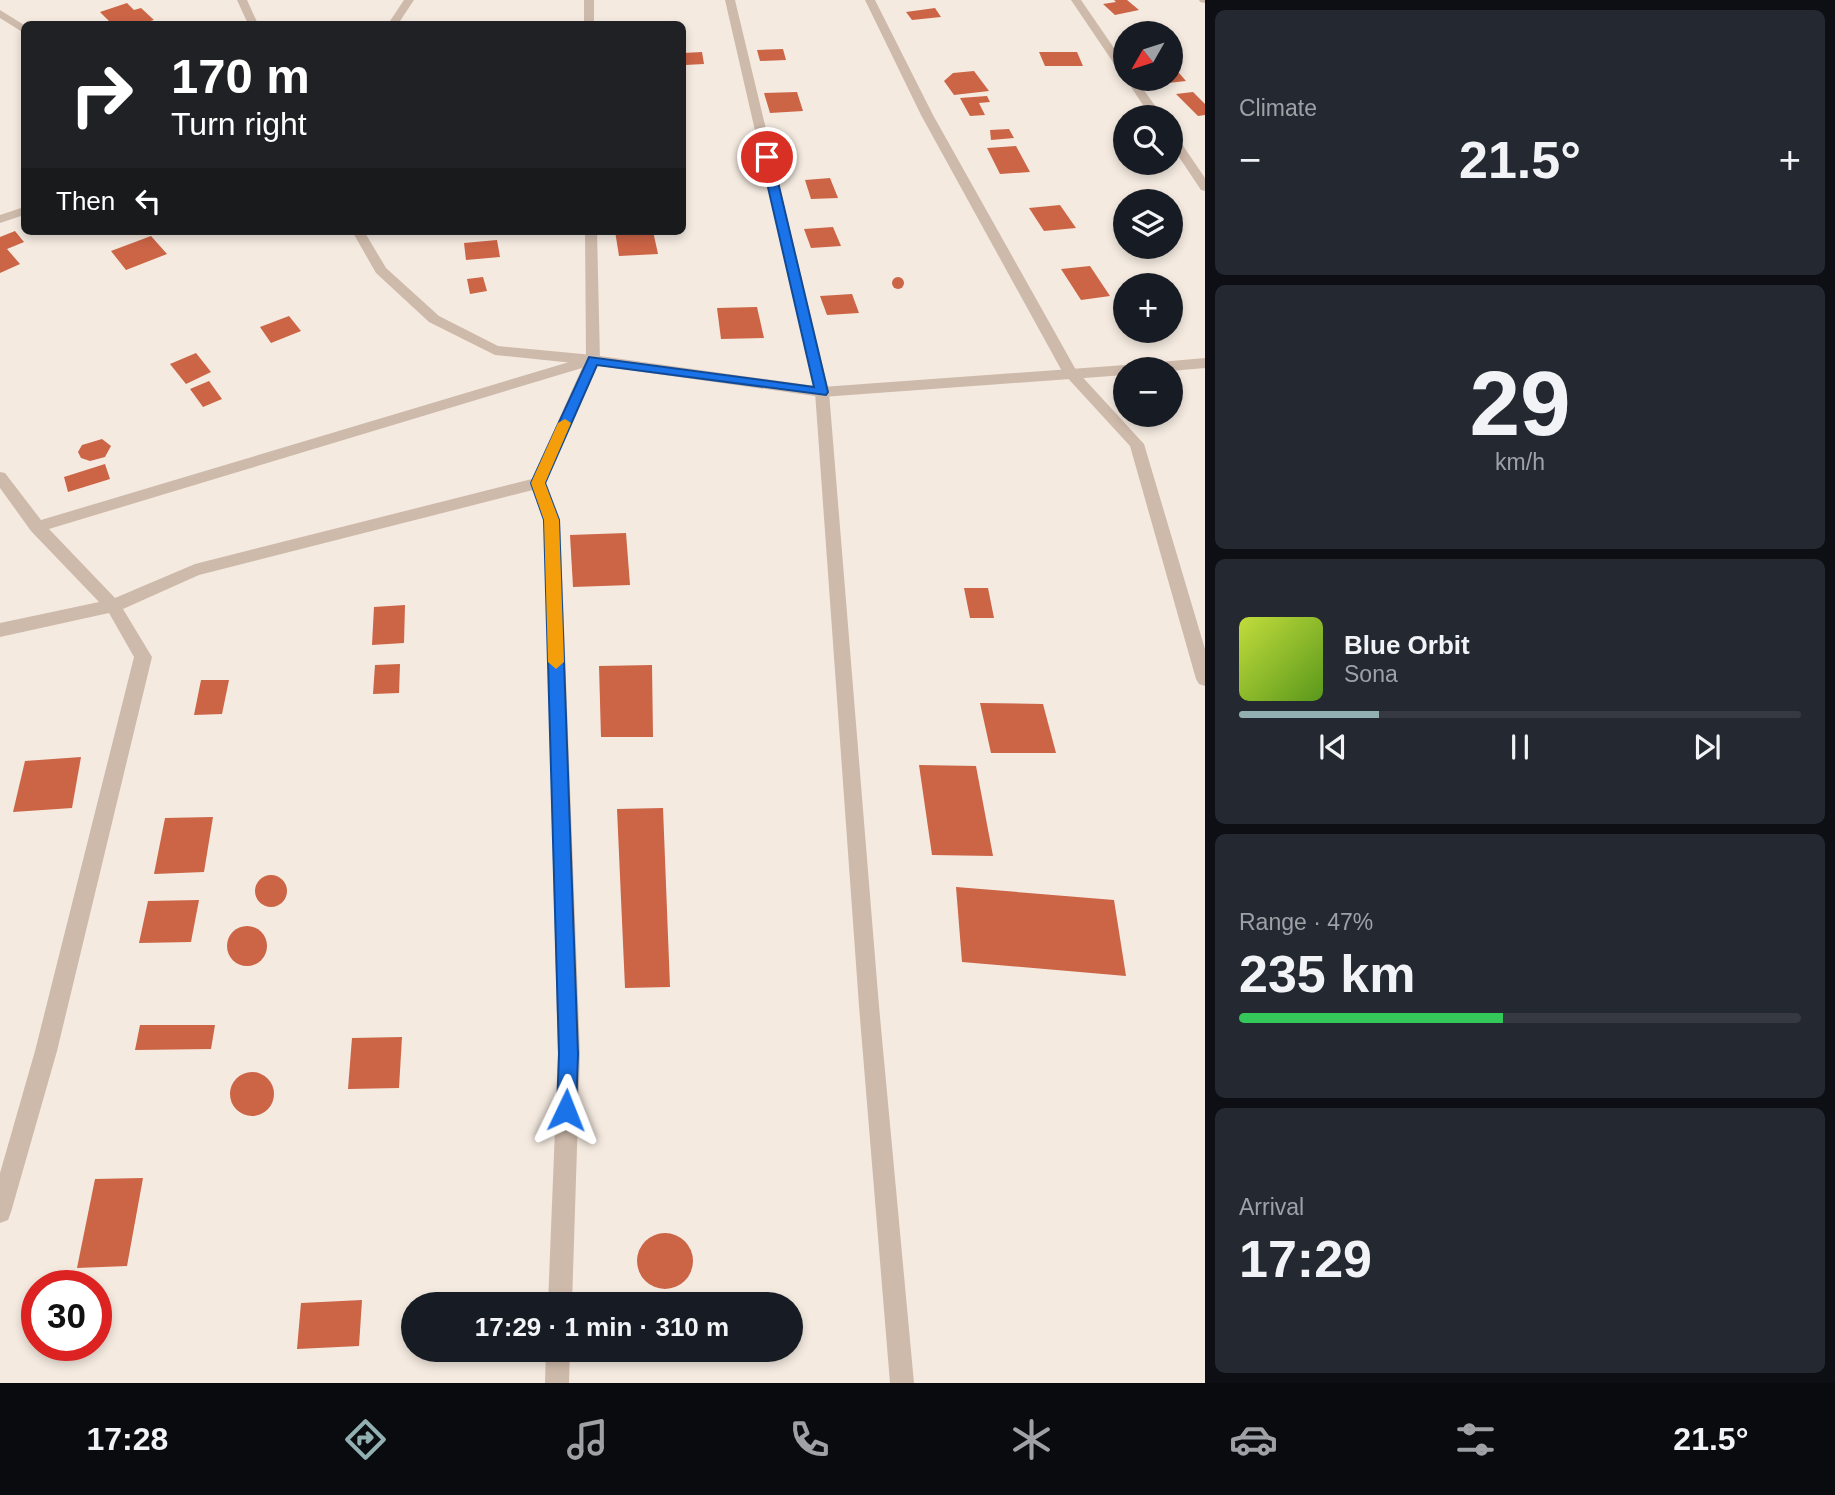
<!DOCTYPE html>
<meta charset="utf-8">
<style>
:root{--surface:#171b24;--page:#242831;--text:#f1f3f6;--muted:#9ea1a6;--line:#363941;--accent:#92b0b2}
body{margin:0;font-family:Helvetica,sans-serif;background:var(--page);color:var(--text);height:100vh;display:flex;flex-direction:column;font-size:26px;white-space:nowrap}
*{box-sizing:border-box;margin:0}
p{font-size:23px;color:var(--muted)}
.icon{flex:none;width:38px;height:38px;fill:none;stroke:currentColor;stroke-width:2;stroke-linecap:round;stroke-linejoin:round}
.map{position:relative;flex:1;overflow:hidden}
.sheet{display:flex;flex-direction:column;gap:10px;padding:10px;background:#0d0f14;width:630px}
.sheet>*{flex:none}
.banner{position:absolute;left:21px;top:21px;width:665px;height:214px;border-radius:10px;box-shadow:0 4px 10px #0003;background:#202124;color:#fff;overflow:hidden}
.needle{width:46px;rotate:231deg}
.buttons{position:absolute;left:1113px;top:21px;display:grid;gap:14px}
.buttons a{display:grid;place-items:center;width:70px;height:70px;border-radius:50%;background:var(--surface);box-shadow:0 4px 10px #0003;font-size:35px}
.speed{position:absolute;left:21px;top:1270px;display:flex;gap:14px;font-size:35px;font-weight:700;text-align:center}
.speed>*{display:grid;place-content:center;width:91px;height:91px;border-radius:50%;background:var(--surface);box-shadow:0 4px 10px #0003;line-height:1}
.speed .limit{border:10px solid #d22;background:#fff;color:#111}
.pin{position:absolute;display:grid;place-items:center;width:60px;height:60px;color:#fff;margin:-30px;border:4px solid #fff;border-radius:50%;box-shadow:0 2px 7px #0007}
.me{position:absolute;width:77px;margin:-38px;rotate:2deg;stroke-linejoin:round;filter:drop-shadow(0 0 5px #0008)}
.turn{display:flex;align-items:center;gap:24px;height:147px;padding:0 35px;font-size:32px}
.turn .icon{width:91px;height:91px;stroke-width:2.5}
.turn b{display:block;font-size:49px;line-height:60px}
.then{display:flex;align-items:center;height:66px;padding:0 35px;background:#0003;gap:14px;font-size:26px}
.big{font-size:52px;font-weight:800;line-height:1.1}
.sheet .widget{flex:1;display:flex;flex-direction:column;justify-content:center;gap:10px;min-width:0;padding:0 24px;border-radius:10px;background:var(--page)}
.sheet .dial{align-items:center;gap:0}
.dial b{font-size:91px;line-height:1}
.song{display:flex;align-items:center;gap:21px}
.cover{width:84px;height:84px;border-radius:10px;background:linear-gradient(135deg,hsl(70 70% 55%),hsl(90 70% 35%))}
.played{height:7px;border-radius:4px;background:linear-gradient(90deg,var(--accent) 25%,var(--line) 25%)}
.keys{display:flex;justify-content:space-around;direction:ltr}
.heat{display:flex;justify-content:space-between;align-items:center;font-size:38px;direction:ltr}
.charge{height:10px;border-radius:5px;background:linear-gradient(90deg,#34c759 47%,var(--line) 0)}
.trip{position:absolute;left:401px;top:1292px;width:402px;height:70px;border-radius:35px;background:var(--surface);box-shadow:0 4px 10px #0003;font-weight:800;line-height:70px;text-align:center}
.menu{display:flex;height:112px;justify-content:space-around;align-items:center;background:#090b0e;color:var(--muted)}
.menu .icon{width:49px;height:49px}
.menu .current{color:var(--accent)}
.menu b{font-size:32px;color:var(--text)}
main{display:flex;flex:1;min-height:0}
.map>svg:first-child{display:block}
.building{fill:#cc6446}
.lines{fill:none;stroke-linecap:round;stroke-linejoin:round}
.minor{fill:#cebaab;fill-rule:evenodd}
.tertiary{fill:#cebaab;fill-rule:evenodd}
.route{fill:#1a73e8;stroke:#114b97;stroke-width:2}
.slow{fill:#f59e0b}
</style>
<main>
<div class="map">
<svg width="1205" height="1383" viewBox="0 0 1205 1383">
<rect width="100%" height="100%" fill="#f4eae0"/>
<g class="building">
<path d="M1114 0H1127L1139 10 1115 15 1103 4 1116 2Z"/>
<path d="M127 3 134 10 141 8 154 20 140 24H112L100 12Z"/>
<path d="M935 8 941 17 912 20 906 12Z"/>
<path d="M783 49 786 60 760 61 757 50Z"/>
<path d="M702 52 704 64 685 65 683 53Z"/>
<path d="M1039 52H1077L1083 66H1045Z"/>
<path d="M1173 66 1186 81 1168 83 1164 79H1171Z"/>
<path d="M974 71 989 91 954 95 944 81 953 73Z"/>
<path d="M797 92 803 111 770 113 764 93Z"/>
<path d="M1193 92 1205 104V115L1198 116 1176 94Z"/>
<path d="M987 96 990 102 979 103 985 115 970 116 960 98Z"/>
<path d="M1009 129 1014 138 991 140 990 130Z"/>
<path d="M1016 146 1030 172 1000 174 987 148Z"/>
<path d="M830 178 838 198 811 199 805 180Z"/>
<path d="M1060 205 1076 228 1044 231 1029 208Z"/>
<path d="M833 227 841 246 811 248 804 229Z"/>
<path d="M15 231 24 242 7 249 20 264 0 273V237Z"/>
<path d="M615 231H653L658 254 619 256Z"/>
<path d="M151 236 167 254 126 270 111 251Z"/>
<path d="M497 240 500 257 466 260 464 243Z"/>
<path d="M1090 266 1110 296 1081 300 1061 269Z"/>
<circle cx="898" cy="283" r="6"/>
<path d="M483 277 487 291 470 294 467 279Z"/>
<path d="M852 294 859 313 827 315 820 296Z"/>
<path d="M757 307 764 338 721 339 717 308Z"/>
<path d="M289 316 301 331 271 343 260 327Z"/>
<path d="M196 353 211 372 186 384 170 364Z"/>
<path d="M209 381 222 399 203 407 190 389Z"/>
<path d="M102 439 111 446 105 457 90 461 81 458 78 452 82 445Z"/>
<path d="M105 464 110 479 68 492 64 477Z"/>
<path d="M626 533 630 585 573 587 570 535Z"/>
<path d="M964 588H988L994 618H970Z"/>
<path d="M405 605 404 643 372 645 374 607Z"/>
<path d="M400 664 399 693 373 694 375 665Z"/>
<path d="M652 665 653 737H601L599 666Z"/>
<path d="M201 680H229L222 714 194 715Z"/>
<path d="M980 703 1043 704 1056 753H991Z"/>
<path d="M81 757 72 808 13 812 25 761Z"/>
<path d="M919 765 976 766 993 856 932 855Z"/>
<path d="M663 808 670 987 625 988 617 809Z"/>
<path d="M213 817 204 872 154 874 165 818Z"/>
<circle cx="271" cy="891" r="16"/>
<path d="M956 887 1114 900 1126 976 962 962Z"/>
<path d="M199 900 191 942 139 943 148 901Z"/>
<circle cx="247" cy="946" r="20"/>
<path d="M140 1025H215L211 1049 135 1050Z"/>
<path d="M402 1037 399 1088 348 1089 352 1038Z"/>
<circle cx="252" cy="1094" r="22"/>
<path d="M143 1178 127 1266 77 1268 95 1179Z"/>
<circle cx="665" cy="1261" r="28"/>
<path d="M362 1300 359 1346 297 1349 301 1303Z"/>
</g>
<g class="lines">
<g class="minor">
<path d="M404 0H414L398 24H388Z"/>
<rect x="584" y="0" width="10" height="24"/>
<path d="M725 0H735L829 392 879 1006 914 1383H890L859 1006 815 392Z"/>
<path d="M865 0H875L933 115 1076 370 1144 444 1205 649V686L1199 684 1196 679 1130 446 1063 373 921 115Z"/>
<path d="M1071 0H1081L1125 64V75L1121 74Z"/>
<path d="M1199 0H1205V3L1200 2Z"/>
<path d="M0 10 24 25V33L0 18Z"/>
<path d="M1125 78 1136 79 1163 117H1151Z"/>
<path d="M1171 133 1175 134 1205 178V191L1201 190 1171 145Z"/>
<path d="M24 207V215L0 223V215Z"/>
<path d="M585 231H597L600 360 546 483 560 520 580 1054 572 1304H548L558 1054 544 520 533 490 199 575 123 609 152 657 57 1051 11 1212 8 1220 0 1223V1173L35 1051 134 657 109 613 0 637V623L99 602 31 531 0 488V472L5 473 41 520 586 357ZM582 368 532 479 195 564 115 598 49 529Z"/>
<path d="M546 1349H570L569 1383H545Z"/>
</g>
<g class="tertiary">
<path d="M237 0H247L258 24H248Z"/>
<path d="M352 231H364L386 268 439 316 498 346 593 355 822 387 1125 365 1131 368 1137 364 1205 358V368L1171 371 1125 369V375L822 397 593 365 495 355 429 322 376 273Z"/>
</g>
</g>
<path class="route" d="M767 154 772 157 828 392 826 395 597 365 545 483 559 520 578 1054 576 1110 573 1116 566 1119 559 1116 557 1110 559 1054 544 520 531 483 589 357 814 387 761 157Z"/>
<path class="slow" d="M565 419 571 423 545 483 559 520 564 662 556 669 548 662 544 520 531 483 558 423Z"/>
</svg>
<div class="buttons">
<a><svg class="needle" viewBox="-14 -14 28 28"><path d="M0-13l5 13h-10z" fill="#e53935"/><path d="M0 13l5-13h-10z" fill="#9ea1a6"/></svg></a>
<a><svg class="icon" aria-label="search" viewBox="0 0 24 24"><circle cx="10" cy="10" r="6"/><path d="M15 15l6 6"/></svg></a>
<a><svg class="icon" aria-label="layers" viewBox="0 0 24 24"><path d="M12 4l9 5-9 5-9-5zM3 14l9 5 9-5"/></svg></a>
<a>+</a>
<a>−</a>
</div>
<div class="speed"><div class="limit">30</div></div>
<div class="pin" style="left:767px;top:157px;background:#d93025"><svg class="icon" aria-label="arrive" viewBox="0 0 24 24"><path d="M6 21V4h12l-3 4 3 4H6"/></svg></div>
<svg class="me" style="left:566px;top:1110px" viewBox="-20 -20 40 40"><path d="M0-17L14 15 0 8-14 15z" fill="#1a73e8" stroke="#fff" stroke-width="4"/></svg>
<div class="trip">17:29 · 1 min · 310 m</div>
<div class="banner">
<div class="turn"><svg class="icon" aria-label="right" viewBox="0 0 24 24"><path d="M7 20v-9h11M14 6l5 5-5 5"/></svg><div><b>170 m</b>Turn right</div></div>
<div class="then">Then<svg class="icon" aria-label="left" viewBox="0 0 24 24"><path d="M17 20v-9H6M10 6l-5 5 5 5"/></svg></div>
</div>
</div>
<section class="sheet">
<div class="widget"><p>Climate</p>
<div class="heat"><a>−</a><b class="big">21.5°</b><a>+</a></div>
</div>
<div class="widget dial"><b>29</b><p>km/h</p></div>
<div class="widget">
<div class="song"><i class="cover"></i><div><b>Blue Orbit</b><p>Sona</p></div></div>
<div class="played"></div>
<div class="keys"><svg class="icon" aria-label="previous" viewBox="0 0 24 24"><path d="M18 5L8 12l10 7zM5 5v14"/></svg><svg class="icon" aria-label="pause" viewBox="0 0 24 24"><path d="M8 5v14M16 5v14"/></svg><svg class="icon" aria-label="next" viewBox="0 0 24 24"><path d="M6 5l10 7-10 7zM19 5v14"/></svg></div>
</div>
<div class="widget"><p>Range · 47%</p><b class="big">235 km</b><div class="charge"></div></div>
<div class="widget"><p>Arrival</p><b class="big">17:29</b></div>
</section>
</main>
<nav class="menu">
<b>17:28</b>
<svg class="icon current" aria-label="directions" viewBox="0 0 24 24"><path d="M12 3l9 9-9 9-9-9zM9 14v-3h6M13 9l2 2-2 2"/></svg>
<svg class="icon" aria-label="music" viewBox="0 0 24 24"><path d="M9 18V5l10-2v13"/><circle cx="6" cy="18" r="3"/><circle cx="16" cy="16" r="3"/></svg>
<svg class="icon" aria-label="phone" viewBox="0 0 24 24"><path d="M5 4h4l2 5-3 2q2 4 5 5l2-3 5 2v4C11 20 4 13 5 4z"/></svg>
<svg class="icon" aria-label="climate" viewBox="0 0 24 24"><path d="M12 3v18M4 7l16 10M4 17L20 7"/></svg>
<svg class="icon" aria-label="car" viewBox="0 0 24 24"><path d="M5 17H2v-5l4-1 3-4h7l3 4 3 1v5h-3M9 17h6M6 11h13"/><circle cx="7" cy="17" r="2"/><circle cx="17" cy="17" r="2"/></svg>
<svg class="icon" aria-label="filters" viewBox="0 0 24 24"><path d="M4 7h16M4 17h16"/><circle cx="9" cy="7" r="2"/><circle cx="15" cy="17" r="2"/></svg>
<b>21.5°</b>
</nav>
